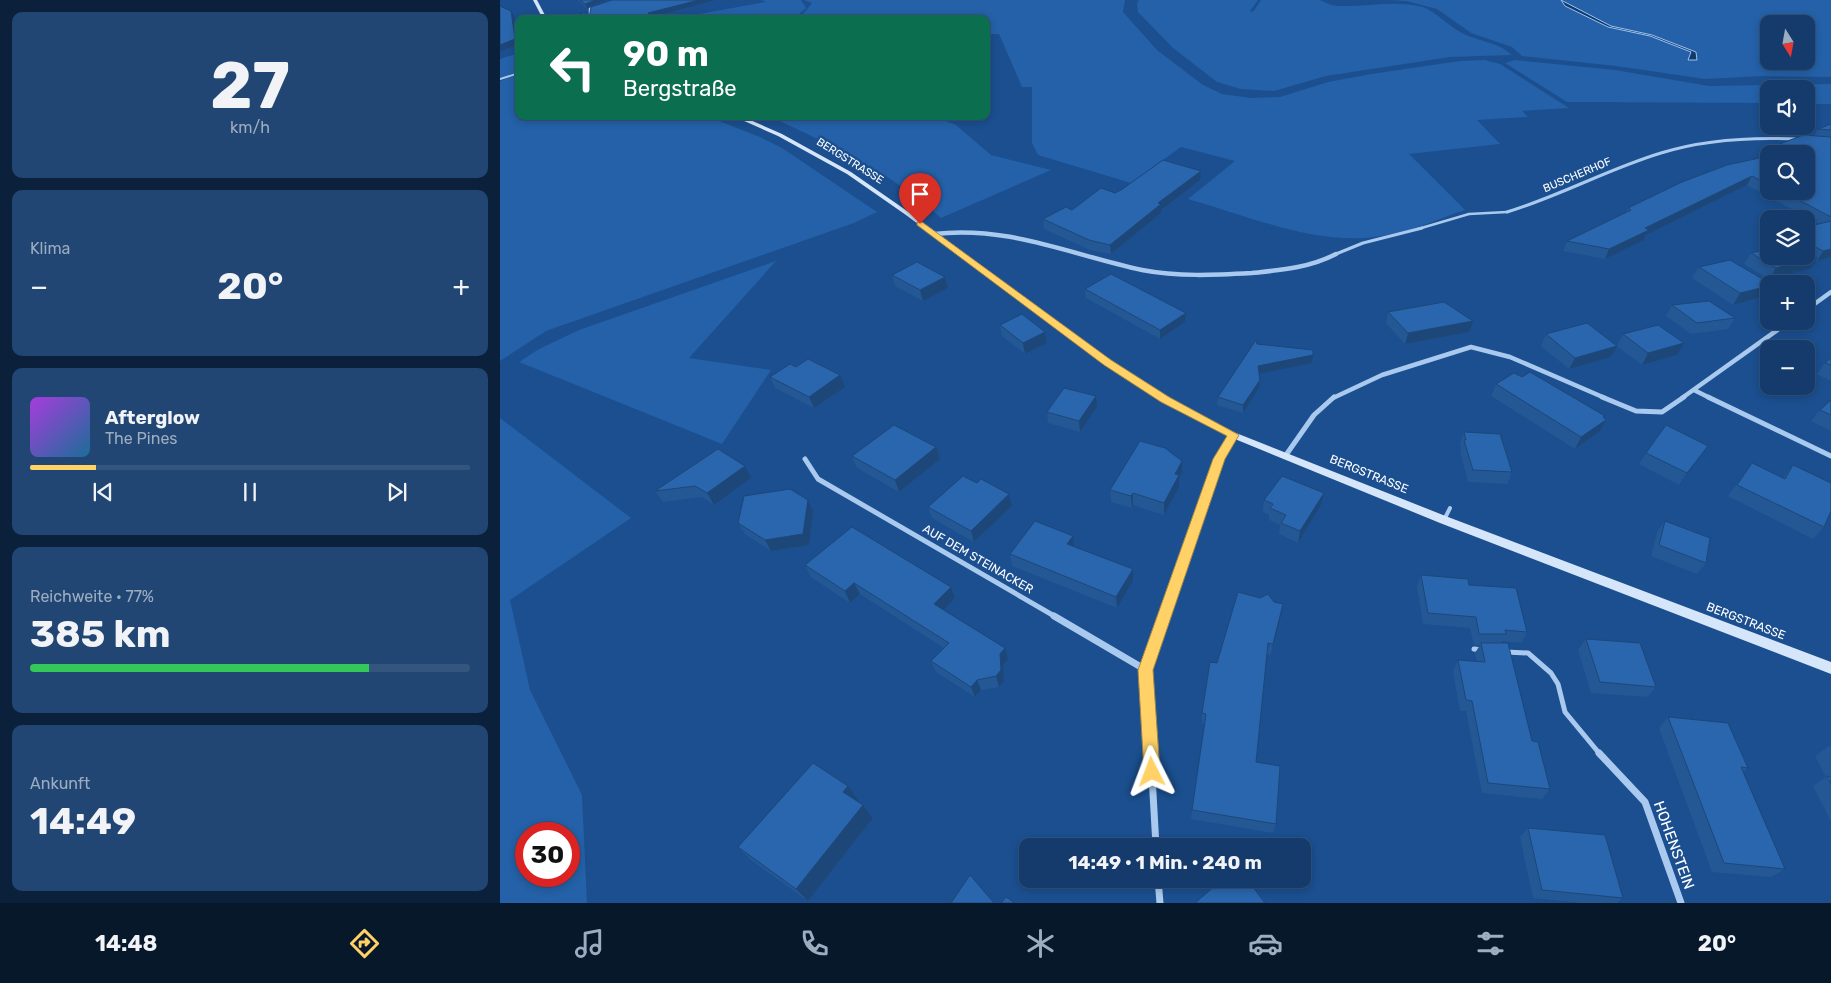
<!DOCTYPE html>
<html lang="de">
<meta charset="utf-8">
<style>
:root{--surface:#143b6b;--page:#214673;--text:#f1f3f6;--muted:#9dadc1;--line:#33557e;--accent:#ffd166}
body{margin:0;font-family:Rubik,sans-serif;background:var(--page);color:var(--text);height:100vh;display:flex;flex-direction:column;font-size:19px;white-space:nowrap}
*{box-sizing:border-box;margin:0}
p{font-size:16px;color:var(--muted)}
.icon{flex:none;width:28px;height:28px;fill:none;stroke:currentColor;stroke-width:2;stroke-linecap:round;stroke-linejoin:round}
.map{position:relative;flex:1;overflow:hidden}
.details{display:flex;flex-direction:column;gap:12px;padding:12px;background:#0b203b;width:500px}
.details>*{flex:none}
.guide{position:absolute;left:15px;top:15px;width:475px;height:105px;border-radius:10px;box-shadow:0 2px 8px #0003,0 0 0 1px var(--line);background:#0b6e4f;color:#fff;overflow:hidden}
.needle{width:32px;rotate:169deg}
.fabs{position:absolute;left:1260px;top:15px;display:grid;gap:10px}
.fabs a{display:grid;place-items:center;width:55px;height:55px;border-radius:10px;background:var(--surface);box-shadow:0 2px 8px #0003,0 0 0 1px var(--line);font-size:25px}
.speed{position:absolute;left:15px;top:822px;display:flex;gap:10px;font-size:25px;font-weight:700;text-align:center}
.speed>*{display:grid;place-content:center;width:65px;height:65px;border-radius:50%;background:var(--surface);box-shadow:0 2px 8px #0003,0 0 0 1px var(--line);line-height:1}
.speed .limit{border:8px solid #d22;background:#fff;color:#111}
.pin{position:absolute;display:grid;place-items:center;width:42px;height:42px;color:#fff;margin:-51px -21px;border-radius:50% 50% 50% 0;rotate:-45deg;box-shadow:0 0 5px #0007}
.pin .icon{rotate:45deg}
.me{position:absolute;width:55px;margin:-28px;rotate:357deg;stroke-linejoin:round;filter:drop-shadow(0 0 4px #0008)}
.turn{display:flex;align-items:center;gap:18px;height:105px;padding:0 25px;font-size:22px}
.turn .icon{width:65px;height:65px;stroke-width:2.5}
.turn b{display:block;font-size:35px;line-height:42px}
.big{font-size:38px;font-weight:700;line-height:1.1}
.details .widget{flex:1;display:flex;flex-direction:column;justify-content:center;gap:8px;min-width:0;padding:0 18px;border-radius:10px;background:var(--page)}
.details .dial{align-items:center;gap:0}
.dial b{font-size:65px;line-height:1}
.song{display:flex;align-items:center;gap:15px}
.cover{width:60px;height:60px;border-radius:8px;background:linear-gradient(135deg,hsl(280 70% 55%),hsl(200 70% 35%))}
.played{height:5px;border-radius:2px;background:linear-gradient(90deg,var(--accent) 15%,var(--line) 15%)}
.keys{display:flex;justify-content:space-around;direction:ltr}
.heat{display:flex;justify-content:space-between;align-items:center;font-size:28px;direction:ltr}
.charge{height:8px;border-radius:4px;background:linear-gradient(90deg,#34c759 77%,var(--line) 0)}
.trip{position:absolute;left:519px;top:838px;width:292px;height:50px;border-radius:10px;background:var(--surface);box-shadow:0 2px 8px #0003,0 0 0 1px var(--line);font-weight:700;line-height:50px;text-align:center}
.tab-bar{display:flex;height:80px;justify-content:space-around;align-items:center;background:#08182b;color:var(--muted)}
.tab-bar .icon{width:35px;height:35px}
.tab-bar .active{color:var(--accent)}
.tab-bar b{font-size:22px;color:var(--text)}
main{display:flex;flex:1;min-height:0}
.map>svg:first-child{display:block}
.green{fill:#2461a8;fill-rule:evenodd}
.water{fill:#123a6d;stroke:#9cc4f0}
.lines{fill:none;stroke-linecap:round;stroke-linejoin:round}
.lane-far4{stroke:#a9c9ee;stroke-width:2}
.lane-far3{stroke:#a9c9ee;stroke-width:2.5}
.lane-far2{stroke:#a9c9ee;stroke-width:3}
.lane-far1{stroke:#a9c9ee;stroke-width:4}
.lane{stroke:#a9c9ee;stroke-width:5}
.street-far4{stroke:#a9c9ee;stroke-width:2.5}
.street-far3{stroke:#a9c9ee;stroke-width:3}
.street-far2{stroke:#a9c9ee;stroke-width:4.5}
.street-far1{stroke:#a9c9ee;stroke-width:5}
.street{stroke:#a9c9ee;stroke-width:7}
.secondary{fill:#d6e6fa;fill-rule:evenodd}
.wall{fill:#245895}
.shaded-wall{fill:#1d4779}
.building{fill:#2a66ad;stroke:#1d4779}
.route{fill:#ffd166;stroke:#a68842}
.labels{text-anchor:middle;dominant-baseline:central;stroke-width:5;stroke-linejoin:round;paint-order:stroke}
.far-street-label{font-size:11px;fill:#fff;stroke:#1b4f8f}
.street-label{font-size:12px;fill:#fff;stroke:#1b4f8f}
.near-street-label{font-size:15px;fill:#fff;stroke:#1b4f8f}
</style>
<main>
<section class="details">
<div class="widget dial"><b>27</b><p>km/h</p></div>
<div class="widget"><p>Klima</p>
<div class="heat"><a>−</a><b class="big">20°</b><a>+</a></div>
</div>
<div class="widget">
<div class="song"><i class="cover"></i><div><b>Afterglow</b><p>The Pines</p></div></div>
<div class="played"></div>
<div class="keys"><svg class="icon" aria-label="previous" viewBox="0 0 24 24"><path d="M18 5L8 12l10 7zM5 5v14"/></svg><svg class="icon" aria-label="pause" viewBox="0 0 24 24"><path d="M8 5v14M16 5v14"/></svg><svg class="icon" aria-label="next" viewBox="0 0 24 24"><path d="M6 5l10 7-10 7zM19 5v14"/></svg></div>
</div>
<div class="widget"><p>Reichweite · 77%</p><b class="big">385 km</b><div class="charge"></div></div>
<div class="widget"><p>Ankunft</p><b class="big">14:49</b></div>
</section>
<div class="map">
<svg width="1331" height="903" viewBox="0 0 1331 903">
<rect width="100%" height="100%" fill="#1b4f8f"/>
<g class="green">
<path d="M261 0H301L306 8 297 16 303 14 312 3 304 0H625L623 12 657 50 703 85 722 94 751 98 780 97 828 82 871 74 960 61 985 60 1000 64 1069 108 1022 111 1028 117 977 120 1000 144 909 154 965 210C938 219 910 232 881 236 819 247 748 216 688 199L735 161 681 147 631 183 538 155 532 143V87H522L499 34H486V19H172L266 2Z"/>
<path d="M639 0H758L750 11 753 12 761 0C775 0 806 0 819 0 825 2 831 6 839 6 867 7 895 0 923 7 938 13 949 27 964 34 981 42 998 42 1012 55L950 57 826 76 774 91 741 89 717 82 673 48 638 12 637 3Z"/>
<path d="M886 0H1061L1065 6 1108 27 1150 36 1191 52 1188 60H1196V52L1152 35 1111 26 1068 6 1064 0H1331V77L1262 76 1205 79 1116 66 1022 56 1012 47 971 33 937 9 906 1ZM1269 24H1306V61H1269Z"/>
<path d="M19 53V71L0 78V59Z"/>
<path d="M1015 60 1115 70 1209 86 1331 84V104H1306V89H1269V103L1067 102 1005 63Z"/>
<path d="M19 74V116H206L260 137 282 148 377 212 354 223 46 331 0 361V81Z"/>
<path d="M268 116H434L456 125 491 155 551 170 441 218C394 174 326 142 268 116Z"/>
<path d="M276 261 189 358 271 370 222 444 19 362 39 349 79 330Z"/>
<path d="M0 418 131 518 10 600 30 690 82 795 87 903H0ZM26 834H69V876H26Z"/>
</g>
<path class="water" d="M1061 0 1111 26 1152 35 1196 52 1197 60H1188L1191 52 1150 36 1108 27 1065 6Z"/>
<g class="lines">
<path class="lane-far4" d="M0 79 19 73"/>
<g class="lane-far3">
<path d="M246 120 252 116"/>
<path d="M918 229 969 214 1007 212"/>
</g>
<path class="lane-far2" d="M836 254 863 243 922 228"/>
<path class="lane-far1" d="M944 520 950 508"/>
<g class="lane">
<path d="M974 649 982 650"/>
<path d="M1006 652 1028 653 1051 673 1058 684 1065 712 1099 753"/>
</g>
<path class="street-far4" d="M90 19V9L95 7"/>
<path class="street-far3" d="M1007 212C1060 196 1108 169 1161 153 1205 139 1252 137 1298 139"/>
<g class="street-far2">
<path d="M434 234C507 225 572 255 642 270 678 277 715 275 752 273 781 270 809 268 836 254"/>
<path d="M1306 310 1331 292"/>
<path d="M1194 390 1210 398"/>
<path d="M833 398 882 375 971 347 1010 357 1105 398"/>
<path d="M1182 398 1290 321"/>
</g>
<g class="street-far1">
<path d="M1102 397 1136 411 1162 412 1184 397"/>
<path d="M1208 397 1331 456"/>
<path d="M786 455 814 415 834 397"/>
<path d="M305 459 318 479 556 617"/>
<path d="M664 617 719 459 733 435"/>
</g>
<g class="street">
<path d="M554 616 646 670"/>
<path d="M1099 753 1145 802 1181 903"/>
<path d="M656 846 646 670 665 616"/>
<path d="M658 879 660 903"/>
</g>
<g class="secondary">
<path d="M33 0H37L47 19H43Z"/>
<path d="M233 116H241L282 134 351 172 410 213 611 361 668 398 736 433 948 517 1331 662V674L940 523 730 437 662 402 605 365 406 215 347 174 278 136Z"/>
</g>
</g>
<g class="wall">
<path d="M77 0H107L87 8Z"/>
<path d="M1331 124V257L1317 261 1315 260 1310 269 1269 279 1244 264 1251 253 1306 256V227L1319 224 1247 185 1146 235 1144 240 1105 259 1063 251 1067 241 1126 213 1128 208 1269 156V191H1306V154H1276L1275 153 1280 144 1314 136 1318 129Z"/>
<path d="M701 171 700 180 661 210V213L611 254 590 250 544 229 543 219 572 210 615 193Z"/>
<path d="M1199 267 1265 296 1233 305 1192 278Z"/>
<path d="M392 275 445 277 448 288 423 301 395 286Z"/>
<path d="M585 289 686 313 685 322 660 339 586 298Z"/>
<path d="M1172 305 1235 318 1228 329 1191 334 1166 316Z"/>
<path d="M888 312 969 332 905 344 886 323Z"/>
<path d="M500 325 545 332 547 343 525 354 502 336Z"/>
<path d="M1046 334 1111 357 1069 369 1041 346Z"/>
<path d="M1123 334 1177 355 1142 365 1117 346Z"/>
<path d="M757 344 813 355 812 363 759 373V388L743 413 717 405 718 397Z"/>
<path d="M1331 358V381L1317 374 1325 363Z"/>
<path d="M270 377 345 387 314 408 275 388Z"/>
<path d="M1022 377 1105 416 1104 418 1106 420 1100 431 1075 449 991 396 996 384Z"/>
<path d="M1331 400V431L1311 421 1320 410Z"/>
<path d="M597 407 580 432 548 423 547 412Z"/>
<path d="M964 432 1012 472 1007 484 968 482 960 451 961 448 960 444Z"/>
<path d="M1208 446 1179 485 1139 464 1146 453Z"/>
<path d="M436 447 440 459 399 492 357 468 352 456Z"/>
<path d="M682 461V473L679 478V487L664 515 633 505 632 508 611 502 610 490Z"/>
<path d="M1252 463 1283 478 1293 465 1324 527 1313 539 1228 496Z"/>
<path d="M251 478 214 505 202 497 163 502 155 491Z"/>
<path d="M477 483 509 494 512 506 474 542 432 518 428 507Z"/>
<path d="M824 493 821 505 798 543 779 534 780 525 769 520V515L763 512 764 500Z"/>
<path d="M308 500 313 511 309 545 271 551 245 534 238 523Z"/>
<path d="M1165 521 1206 563 1197 574 1151 556 1157 532Z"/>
<path d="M574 547 633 569V581L617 608 512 566 510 554Z"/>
<path d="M305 565 455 598 443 609 508 659 503 665 504 681 499 687 481 690 475 697 436 672 431 661 444 648 360 594 350 603 311 577Z"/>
<path d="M921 575 969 585 1027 632 1021 643 1002 641 1001 643 1032 741 1050 789 1042 799 982 793 966 711H960L953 671 958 660 977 662 975 653 980 645H974L970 628 923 624 917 587Z"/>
<path d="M781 615 771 655 767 654 756 762 776 824 773 833 691 819 692 810 705 724 702 723V713L717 663Z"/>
<path d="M1086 639 1156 687 1147 697 1091 693 1078 650Z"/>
<path d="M1168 717 1248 768 1243 772 1285 869 1271 877 1212 872 1159 728Z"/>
<path d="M1329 746 1331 747V821L1313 786 1326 777 1315 756Z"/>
<path d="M358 800 357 801 363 805 373 818 308 901 251 860 238 847Z"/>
<path d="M1028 828 1123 898 1117 903H1082L1033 898 1020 837Z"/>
</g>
<g class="shaded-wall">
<path d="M96 0H107L87 8 85 4Z"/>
<path d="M199 0H215L156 16 157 19H136L148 13Z"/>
<path d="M11 11 14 16 18 45 0 51V45Z"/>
<path d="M701 171 700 180 661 210V213L611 254 610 245 658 203Z"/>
<path d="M1252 176 1247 185 1146 235 1144 240 1105 259 1109 249 1145 228Z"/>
<path d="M1331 249V257L1317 261 1323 251Z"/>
<path d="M1317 258 1310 269 1269 279 1276 268Z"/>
<path d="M445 277 448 288 423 301 420 290Z"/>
<path d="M1269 286V290L1265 296 1233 305 1240 293Z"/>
<path d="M686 313 685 322 660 339V330Z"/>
<path d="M973 321 969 332 905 344 908 333Z"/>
<path d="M545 332 547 343 525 354 523 343Z"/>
<path d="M1184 343 1177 355 1142 365 1148 353Z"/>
<path d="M1117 346 1111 357 1069 369 1075 358Z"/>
<path d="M813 355 812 363 757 374 758 366Z"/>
<path d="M340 375 345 387 314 408 309 397Z"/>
<path d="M760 380 759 388 743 413V405Z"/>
<path d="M596 396 597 407 580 432 579 421Z"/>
<path d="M1105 416 1101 423 1106 420 1100 431 1075 449 1081 437Z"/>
<path d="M1208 446 1200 457 1179 485 1187 473Z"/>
<path d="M436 447 440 459 399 492 395 480Z"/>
<path d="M682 461V473L679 478V487L664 515V503L675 474Z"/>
<path d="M245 466 251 478 214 505 207 493Z"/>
<path d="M633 493V505L632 508 631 496Z"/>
<path d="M824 493 821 505 798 543 800 531Z"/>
<path d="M509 494 512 506 474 542 471 531Z"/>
<path d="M308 500 313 511 309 545 271 551 265 540Z"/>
<path d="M573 536 574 547 567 544Z"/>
<path d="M633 569V581L617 608 616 597Z"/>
<path d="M354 583 360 594 350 603 345 591Z"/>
<path d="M451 587 455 598 438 615 434 604Z"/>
<path d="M783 604 781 615 771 655 773 644Z"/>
<path d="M505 648 508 659 503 665 504 681 499 687 496 676 500 654Z"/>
<path d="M477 680 481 690 475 697 471 687Z"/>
<path d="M348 786 358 800 353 805 343 792Z"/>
<path d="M363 805 373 818 308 901 296 889Z"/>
</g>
<g class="building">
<path d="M80 0H96L85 4Z"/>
<path d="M112 0H199L148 13 156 16 136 19H69L85 12 86 17 89 18 91 7Z"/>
<path d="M0 6 11 11 15 39 0 45Z"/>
<path d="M1331 124V130L1318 129Z"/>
<path d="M1303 135 1331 137V217L1282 191H1306V154H1280L1293 151 1280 144Z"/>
<path d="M1269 156V185L1252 176 1145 228 1149 230 1109 249 1067 241 1131 210 1128 208 1182 182 1227 165Z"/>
<path d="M663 160 701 171 658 203 661 204 610 245 589 240 543 219 566 207 572 210 601 188 615 193 621 190Z"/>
<path d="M1331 221V249L1323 251 1306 242V227Z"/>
<path d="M1269 249V256H1306V252L1317 258 1276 268 1251 253Z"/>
<path d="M1230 260 1271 284H1269V286L1240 293 1199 267Z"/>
<path d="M417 262 445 277 420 290 392 275Z"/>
<path d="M611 274 686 313 660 330 585 289Z"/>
<path d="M1209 301 1235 318 1197 323 1172 305Z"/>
<path d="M944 302 973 321 908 333 888 312Z"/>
<path d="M522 314 545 332 523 343 500 325Z"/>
<path d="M1087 323 1117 346 1075 358 1046 334Z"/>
<path d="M1158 325 1184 343 1148 353 1123 334Z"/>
<path d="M756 340 757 344 813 350V355L758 366 760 380 743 405 718 397Z"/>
<path d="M1331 358V365L1325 363Z"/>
<path d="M308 359 340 375 309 397 270 377 290 364 296 367Z"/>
<path d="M1030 372 1105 416 1103 417 1106 420 1081 437 996 384 1014 373 1022 377Z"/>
<path d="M564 388 596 396 579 421 547 412Z"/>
<path d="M1331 400V415L1320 410Z"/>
<path d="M394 425 436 447 395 480 352 456Z"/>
<path d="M1166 425 1208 446 1187 473 1146 453Z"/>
<path d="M964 432 1000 434 1012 472 973 470 964 440H966Z"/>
<path d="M640 441 665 448 682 461 675 474 679 475 664 503 633 493 631 496 610 490Z"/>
<path d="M218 449 245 466 207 493 195 486 155 491Z"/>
<path d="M1252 463 1285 479 1293 465 1331 483V511L1324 527 1237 485Z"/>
<path d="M463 476 477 483 481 479 509 494 471 531 428 507Z"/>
<path d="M782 476 824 493 800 531 781 523 786 515 770 508 773 504 764 500Z"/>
<path d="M290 489 308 500 303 534 265 540 238 523 244 496Z"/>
<path d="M535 521 573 536 567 544 633 569 616 597 510 554Z"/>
<path d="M1165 521 1210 538 1206 563 1159 545Z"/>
<path d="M352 527 451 587 434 604 505 648 500 654 501 670 496 676 477 680 471 687 431 661 449 643 354 583 345 591 305 565Z"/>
<path d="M921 575 968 579 969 585 1016 588 1027 632 1005 630 1006 634H979L976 617 928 613Z"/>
<path d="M738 592 760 598 768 594 774 602 783 604 773 644 768 643 756 762 780 766 776 824 692 810 706 714 702 713 710 662 717 663Z"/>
<path d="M1086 639 1140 643 1156 687 1100 682Z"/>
<path d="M981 643H1008L1032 741 1038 742 1050 789 988 783 972 701 966 700 958 660 985 662Z"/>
<path d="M1168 717 1228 723 1248 768 1241 767 1285 869 1224 863Z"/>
<path d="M313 763 348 786 343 792 363 805 296 889 238 847Z"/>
<path d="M1327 776 1331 777V784Z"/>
<path d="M1028 828 1105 835 1123 898 1042 890Z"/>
<path d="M470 875 494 903H451Z"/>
<path d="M723 879H747L765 903H695Z"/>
<path d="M506 897 515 903H501Z"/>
</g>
<path class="route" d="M417 222H422L611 360 669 397 739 435 725 459 653 670 660 772 658 778 652 780 646 778 644 772 638 670 713 459 727 436 661 402 604 365 417 225Z"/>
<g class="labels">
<g class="far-street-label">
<text transform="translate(350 161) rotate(32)">BERGSTRASSE</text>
<text transform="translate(1077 175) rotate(-23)">BUSCHERHOF</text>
</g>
<g class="street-label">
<text transform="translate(869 474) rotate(22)">BERGSTRASSE</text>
<text transform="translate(478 559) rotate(30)">AUF DEM STEINACKER</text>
<text transform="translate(1246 621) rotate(21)">BERGSTRASSE</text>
</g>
<g class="near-street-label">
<text transform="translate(1174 845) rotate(70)">HOHENSTEIN</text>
</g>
</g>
</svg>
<div class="fabs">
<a><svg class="needle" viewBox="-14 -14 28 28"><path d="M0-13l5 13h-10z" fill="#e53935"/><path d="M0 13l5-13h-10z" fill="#9dadc1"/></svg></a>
<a><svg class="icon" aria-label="sound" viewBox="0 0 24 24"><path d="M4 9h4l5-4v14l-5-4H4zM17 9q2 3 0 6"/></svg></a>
<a><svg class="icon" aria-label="search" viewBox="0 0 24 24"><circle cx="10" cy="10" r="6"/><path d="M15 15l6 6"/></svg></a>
<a><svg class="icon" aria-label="layers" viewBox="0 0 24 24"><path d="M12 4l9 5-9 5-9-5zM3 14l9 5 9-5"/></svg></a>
<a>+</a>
<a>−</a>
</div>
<div class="speed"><div class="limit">30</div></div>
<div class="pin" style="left:420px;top:224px;background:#d93025"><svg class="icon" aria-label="arrive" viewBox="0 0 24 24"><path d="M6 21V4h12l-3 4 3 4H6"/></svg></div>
<svg class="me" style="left:652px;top:772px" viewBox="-20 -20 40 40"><path d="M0-17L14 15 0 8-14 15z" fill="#ffd166" stroke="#fff" stroke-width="4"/></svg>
<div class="trip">14:49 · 1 Min. · 240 m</div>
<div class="guide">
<div class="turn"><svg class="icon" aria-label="left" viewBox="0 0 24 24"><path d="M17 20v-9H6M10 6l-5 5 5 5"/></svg><div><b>90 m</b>Bergstraße</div></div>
</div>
</div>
</main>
<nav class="tab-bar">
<b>14:48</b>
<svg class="icon active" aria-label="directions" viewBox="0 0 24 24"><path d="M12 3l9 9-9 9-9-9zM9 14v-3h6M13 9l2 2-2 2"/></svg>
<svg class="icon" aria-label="music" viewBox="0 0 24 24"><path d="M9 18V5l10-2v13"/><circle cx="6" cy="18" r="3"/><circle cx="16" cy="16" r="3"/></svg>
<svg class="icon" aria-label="phone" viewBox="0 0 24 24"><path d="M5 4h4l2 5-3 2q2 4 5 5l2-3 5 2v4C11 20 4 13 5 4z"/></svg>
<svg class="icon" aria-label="climate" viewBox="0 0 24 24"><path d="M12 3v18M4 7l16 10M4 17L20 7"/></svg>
<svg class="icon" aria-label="car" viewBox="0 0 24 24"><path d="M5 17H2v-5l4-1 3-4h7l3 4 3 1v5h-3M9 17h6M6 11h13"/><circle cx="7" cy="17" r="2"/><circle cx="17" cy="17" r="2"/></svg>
<svg class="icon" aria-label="filters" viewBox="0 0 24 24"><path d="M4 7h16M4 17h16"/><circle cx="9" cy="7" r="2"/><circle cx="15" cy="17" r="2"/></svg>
<b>20°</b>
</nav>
